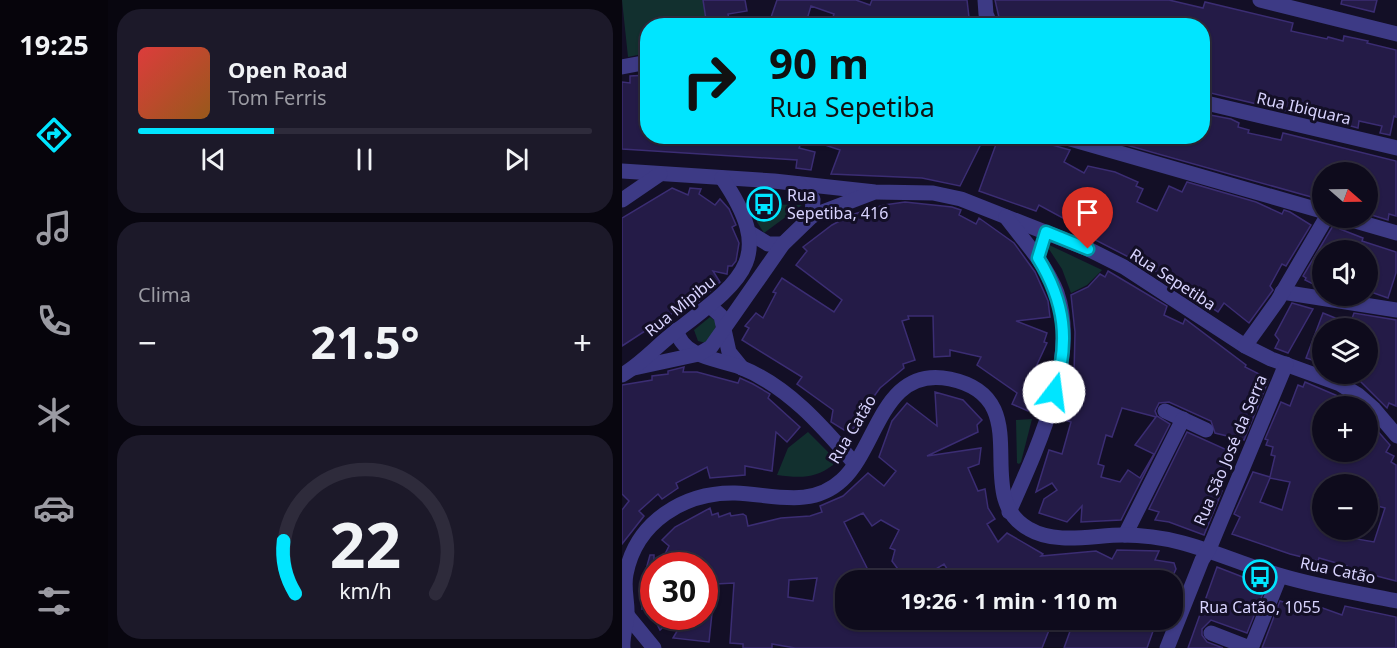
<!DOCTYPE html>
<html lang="pt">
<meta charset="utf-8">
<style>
:root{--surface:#0e0b1c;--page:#1c1929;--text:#f1f3f6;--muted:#9b9ba3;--line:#2e2b3b;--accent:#00e5ff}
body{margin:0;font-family:"Noto Sans",sans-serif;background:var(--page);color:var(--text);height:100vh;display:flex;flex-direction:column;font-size:22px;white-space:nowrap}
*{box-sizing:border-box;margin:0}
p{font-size:20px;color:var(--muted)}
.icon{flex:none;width:33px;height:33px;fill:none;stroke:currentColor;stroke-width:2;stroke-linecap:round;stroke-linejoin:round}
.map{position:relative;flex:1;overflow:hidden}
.side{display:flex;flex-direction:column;gap:9px;padding:9px;background:#08060f;width:514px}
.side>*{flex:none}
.top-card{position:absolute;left:18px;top:18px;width:570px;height:126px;border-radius:24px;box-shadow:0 2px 4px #0004,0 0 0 2px var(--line);background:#00e5ff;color:#111;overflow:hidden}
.needle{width:39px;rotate:110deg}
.buttons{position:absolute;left:690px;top:162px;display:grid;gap:12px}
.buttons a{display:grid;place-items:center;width:66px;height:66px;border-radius:50%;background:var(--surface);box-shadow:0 2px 4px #0004,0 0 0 2px var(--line);font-size:30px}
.speed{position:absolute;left:18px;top:552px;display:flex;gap:12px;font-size:30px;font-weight:700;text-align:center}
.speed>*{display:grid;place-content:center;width:78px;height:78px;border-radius:50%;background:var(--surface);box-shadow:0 2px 4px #0004,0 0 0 2px var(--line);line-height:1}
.speed .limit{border:9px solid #d22;background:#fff;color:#111}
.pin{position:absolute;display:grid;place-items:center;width:51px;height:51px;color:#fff;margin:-62px -26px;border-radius:50% 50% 50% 0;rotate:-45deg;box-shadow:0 0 6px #0007}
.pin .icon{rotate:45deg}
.me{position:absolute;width:66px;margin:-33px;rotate:15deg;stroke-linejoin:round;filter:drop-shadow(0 0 4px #0008)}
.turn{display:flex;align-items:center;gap:21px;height:126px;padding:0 30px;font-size:27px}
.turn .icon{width:78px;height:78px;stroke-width:2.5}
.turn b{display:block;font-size:42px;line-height:51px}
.big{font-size:45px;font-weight:700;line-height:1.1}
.side .card{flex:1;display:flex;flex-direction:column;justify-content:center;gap:9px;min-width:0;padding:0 21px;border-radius:24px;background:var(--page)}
.side .dial{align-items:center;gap:0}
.dial svg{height:156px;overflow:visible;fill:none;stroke:var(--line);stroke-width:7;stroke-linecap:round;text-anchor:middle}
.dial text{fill:var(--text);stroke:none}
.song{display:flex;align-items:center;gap:18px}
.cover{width:72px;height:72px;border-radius:9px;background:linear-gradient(135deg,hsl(0 70% 55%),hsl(30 70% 35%))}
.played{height:6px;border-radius:3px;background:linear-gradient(90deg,var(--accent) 30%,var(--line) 30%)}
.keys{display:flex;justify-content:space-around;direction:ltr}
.heat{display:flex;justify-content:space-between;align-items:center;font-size:33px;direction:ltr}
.trip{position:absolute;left:213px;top:570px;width:348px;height:60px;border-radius:24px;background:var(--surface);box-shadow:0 2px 4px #0004,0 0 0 2px var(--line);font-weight:700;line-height:60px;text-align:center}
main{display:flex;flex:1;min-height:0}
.menu{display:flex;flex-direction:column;width:108px;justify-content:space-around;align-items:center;background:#06040b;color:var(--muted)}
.menu .icon{width:42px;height:42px}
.menu .selected{color:var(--accent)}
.menu b{font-size:27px;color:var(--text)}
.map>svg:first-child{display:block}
.green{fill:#12302f}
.building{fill:#241b47;stroke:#3b2d73;stroke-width:1.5;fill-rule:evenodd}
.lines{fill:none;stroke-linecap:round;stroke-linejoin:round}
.minor{stroke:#3d3a85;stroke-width:15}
.route-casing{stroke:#0095a6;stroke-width:15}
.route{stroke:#00e5ff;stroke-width:10}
.labels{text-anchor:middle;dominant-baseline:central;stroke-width:6;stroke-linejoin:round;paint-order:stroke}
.street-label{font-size:16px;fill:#d9d4ff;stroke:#130f26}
.poi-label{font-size:16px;fill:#d9d4ff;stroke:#130f26;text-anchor:start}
</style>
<main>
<nav class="menu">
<b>19:25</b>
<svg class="icon selected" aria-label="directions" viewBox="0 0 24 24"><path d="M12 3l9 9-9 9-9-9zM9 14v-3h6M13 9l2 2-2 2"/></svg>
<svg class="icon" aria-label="music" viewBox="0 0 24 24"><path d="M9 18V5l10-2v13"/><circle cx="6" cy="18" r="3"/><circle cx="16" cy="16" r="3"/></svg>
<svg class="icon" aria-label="phone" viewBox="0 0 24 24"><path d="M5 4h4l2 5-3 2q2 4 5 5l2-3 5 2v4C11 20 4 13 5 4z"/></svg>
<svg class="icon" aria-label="climate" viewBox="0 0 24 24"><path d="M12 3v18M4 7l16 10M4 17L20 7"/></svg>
<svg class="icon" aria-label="car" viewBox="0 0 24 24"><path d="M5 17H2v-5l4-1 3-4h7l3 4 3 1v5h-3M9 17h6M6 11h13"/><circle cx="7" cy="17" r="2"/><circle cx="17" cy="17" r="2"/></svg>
<svg class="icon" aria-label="filters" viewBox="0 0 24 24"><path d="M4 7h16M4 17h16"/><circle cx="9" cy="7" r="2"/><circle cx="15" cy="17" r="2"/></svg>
</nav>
<section class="side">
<div class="card">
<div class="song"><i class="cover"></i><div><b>Open Road</b><p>Tom Ferris</p></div></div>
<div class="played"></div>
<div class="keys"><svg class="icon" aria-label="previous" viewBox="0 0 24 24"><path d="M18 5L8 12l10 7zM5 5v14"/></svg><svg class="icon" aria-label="pause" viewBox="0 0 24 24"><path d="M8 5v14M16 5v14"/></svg><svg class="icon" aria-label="next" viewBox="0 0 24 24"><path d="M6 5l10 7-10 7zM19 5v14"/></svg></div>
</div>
<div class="card"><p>Clima</p>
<div class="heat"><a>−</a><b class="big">21.5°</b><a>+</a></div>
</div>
<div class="card dial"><svg viewBox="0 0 100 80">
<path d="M14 69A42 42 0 1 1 86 69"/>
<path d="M14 69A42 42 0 0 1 8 42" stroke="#00e5ff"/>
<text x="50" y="56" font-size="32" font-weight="700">22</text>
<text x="50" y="72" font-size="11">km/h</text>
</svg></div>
</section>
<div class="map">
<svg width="775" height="648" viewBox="0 0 775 648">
<rect width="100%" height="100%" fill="#130f26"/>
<g class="green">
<path d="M0 0H81L85 25 26 26 25 53 6 57Z"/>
<path d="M131 204 180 205 142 233 135 222Z"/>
<path d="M423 243 480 270 465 285 449 293 440 269Z"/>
<path d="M88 317 95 322 88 344 76 341 72 330Z"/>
<path d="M410 419 399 462 397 464 395 463 394 420Z"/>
<path d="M186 432 213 459 211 465C193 479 177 478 155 475L166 448Z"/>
</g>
<g class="building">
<path d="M81 0H123L125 11 106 14 108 23 85 26Z"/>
<path d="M155 0H234L248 5 250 0H345L348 26H272L243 18 241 26H208L212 14 189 6 183 26H146Z"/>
<path d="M373 0H547L581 8 583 2 671 23 669 31 705 39 706 37 721 41 722 36 746 41 745 43 774 50V117L772 116 768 135 758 133 760 126 737 121 736 128 725 125 726 120 704 114 702 120 580 91V26H383L378 22Z"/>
<path d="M720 0H755L752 12 719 4Z"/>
<path d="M26 75 24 136H182L177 148 193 152 189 170 174 168 175 160 0 149V82L8 83V76Z"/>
<path d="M583 114 609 119 617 123 616 127 627 130 626 133 659 140 661 133 774 161V216L767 214 766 220 746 214V172H700V200L483 139 484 136H580Z"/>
<path d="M206 136H283L299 143 302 136H363L338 186 300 178 209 174 218 150 203 145Z"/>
<path d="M377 136H398L448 150 442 162 462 173 466 166 493 172 516 182 514 186 521 189 515 202 535 211 547 186 560 192 565 182 634 202 660 214 662 210 668 212 689 225 664 266 660 264 648 286 651 290 627 323 602 303 596 312 530 269 450 228 452 224 417 205 414 211 357 191Z"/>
<path d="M50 188 66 195 68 188 79 189 77 194 93 205 98 199 107 209 114 225 110 227 117 243 114 261 110 266H106L105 274 91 271 98 282 77 301 75 297 0 346V218Z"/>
<path d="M283 202 330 207 339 210 337 215 354 224 357 218 392 243 413 272 426 301 428 317 394 321 425 333 422 342 425 343 406 384 415 389 406 411 390 404 395 393 355 365 359 357 328 350V356L312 357 311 316H286L287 319 280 321 293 360 281 364 282 368 258 388 245 406 237 424 229 430H222L209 422 211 410 175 384 180 377 120 340 127 328 123 326 134 313 141 318 154 293 151 292 160 278 212 312 220 300 174 265 185 251 181 247 210 225 229 215 262 205Z"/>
<path d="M712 224 719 227 718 229 741 238 740 241 774 252V273L766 298 746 291V250H700V284L694 281 693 285 683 280 684 278 681 276Z"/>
<path d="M486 271 545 306 542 315 561 324 563 319 624 365 623 367 647 379 622 440 593 433 589 421 547 402 537 403 533 411 535 416 548 424 499 520 459 522 460 506 445 522 417 513 422 499 435 490 430 483 414 492 427 450 440 454 449 422 443 420 451 394 444 392 450 373 452 374 453 332 449 295 466 287 478 274 483 277ZM500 408 534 417 513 445 532 454 518 478 506 470 498 482 479 477 482 466 476 464 484 435 490 437Z"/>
<path d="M670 303 691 309 666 353 653 348 657 340 653 335Z"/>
<path d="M701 313 728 324 732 313 774 320V406L767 403 765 408 731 374H746V328H700V363L684 358Z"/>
<path d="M62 367 61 372H75L116 383 118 378 131 384 148 394 146 398 178 427 165 442 154 432 150 471 123 466V475L88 478 85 467 54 483 56 488 40 499 36 494 17 511 22 516 0 544V510L7 501 0 494V385L30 380V376L46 374V371Z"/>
<path d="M683 382 718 397 733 406H700V452H746V420L768 445 764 452 772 456 769 462 774 465V581L743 573 741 579 722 575 725 566 697 558 696 561 668 554 610 534 618 517 612 514 631 472 648 477 653 456 649 455 651 447 644 445 646 440 643 439 659 402 668 406 676 385 681 387ZM648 478 668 482 660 510 638 502ZM700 484H746V493L756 498 752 505 763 508 752 542 729 538 732 530H700Z"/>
<path d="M313 392 341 400 360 420 355 425 356 432 305 456 359 448 357 464 346 468 356 491 363 489 366 508 373 519 365 524 376 542 385 533 421 554 419 556 474 551 490 559 495 550 537 551 533 560 552 563 554 569 549 580H332L322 564 296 580H284L270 561 273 550 268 548 277 530 259 520 250 526 241 513 222 522 251 580H223L217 620H395L407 624 408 620H431L420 648H173L150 644V648H121V644L108 643 112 583 93 584 87 642 51 638 64 616H82V566H37L47 546 40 540 53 527 88 508 90 515 96 513 97 517 108 513 109 516 121 514 124 516 126 526 159 518 188 516 200 512 198 506 221 496 246 473 262 486 274 471 257 457 270 421 285 403 315 426ZM195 578 191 601 166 597 167 580Z"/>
<path d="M565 432 614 454 597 490 600 491 582 535 547 522 533 520 537 512 527 509Z"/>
<path d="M28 555H32V605L20 609V584Z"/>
<path d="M595 567 644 586 625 633 589 620 580 629V635L585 642 601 648H566Z"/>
<path d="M658 601 693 612 695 606 720 615 723 606 774 617V648H640Z"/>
<path d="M31 616H53L38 630Z"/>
<path d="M452 620H535L525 648H442Z"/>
</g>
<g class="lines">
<g class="minor">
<path d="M363 0 364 14 369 26"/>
<path d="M638 0 775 34"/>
<path d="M0 67 26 62"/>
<path d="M580 102 775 148"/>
<path d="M438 136 700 211"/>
<path d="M0 171 152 181 253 192 311 193 339 199 466 249 502 267 623 346 649 359 718 384 736 395 752 409 775 436"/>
<path d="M0 200 38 174"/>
<path d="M190 216 250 193"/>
<path d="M384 217C402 241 424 264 435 293 458 359 414 451 387 512"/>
<path d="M723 218 775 233"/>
<path d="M128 233 146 244H161"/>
<path d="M660 292 775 310"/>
<path d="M88 306 99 316 107 352 120 368"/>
<path d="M55 330C59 357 97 359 118 367 166 386 201 427 233 464"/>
<path d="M623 346 656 300 704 218"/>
<path d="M12 368 77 354 89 347 161 244 190 216 191 199 177 184"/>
<path d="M0 375C21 363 37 343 57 329 122 279 154 257 100 178"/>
<path d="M543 411 584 430"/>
<path d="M503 535 561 419"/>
<path d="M5 615 32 648"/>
<path d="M589 633 625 647 630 646 658 576"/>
<path d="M1 648C0 637 4 627 5 616 6 602 1 589 4 574 14 522 62 492 113 493 150 494 189 509 220 480 256 447 260 365 328 379 419 398 346 496 407 529 434 545 472 535 501 535 564 535 603 560 660 576 697 587 736 593 775 601"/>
<path d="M545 648 580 560 587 549 664 364"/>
</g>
</g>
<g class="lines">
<g class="route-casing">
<path id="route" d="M432 392C448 342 443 302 416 258L424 232 466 249"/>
</g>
<use href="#route" class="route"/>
</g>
<defs>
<g id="bus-ring" transform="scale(1.725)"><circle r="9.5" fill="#130f26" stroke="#00e5ff" stroke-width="1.5"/><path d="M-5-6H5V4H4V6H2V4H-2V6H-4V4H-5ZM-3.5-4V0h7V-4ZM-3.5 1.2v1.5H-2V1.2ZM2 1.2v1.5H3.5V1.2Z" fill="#00e5ff"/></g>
</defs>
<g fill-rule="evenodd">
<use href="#bus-ring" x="142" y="204"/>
<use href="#bus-ring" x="638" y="577"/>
</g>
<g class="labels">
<g class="street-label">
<text transform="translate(682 108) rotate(13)">Rua Ibiquara</text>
<text transform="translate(551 279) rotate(33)">Rua Sepetiba</text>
<text transform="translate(58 306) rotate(-39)">Rua Mipibu</text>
<text transform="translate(230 429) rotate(-59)">Rua Catão</text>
<text transform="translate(608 450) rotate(-67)">Rua São José da Serra</text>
<text transform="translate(716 570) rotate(12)">Rua Catão</text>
</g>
<g class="poi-label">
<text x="165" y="195">Rua<tspan x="165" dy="18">Sepetiba, 416</tspan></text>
<text x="638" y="607" text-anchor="middle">Rua Catão, 1055</text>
</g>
</g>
</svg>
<div class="buttons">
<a><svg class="needle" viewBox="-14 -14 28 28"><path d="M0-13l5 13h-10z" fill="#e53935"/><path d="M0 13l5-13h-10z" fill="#9b9ba3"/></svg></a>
<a><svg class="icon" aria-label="sound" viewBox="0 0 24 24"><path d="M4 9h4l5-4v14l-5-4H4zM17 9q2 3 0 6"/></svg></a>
<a><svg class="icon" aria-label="layers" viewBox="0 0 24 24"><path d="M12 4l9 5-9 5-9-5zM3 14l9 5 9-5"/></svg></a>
<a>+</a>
<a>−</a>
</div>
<div class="speed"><div class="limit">30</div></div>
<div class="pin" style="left:466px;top:249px;background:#d93025"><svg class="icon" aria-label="arrive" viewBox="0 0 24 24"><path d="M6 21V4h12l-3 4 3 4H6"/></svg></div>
<svg class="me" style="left:432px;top:392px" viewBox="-20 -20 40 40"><circle r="19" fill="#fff"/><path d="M0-13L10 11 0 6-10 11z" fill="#00e5ff"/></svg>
<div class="trip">19:26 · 1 min · 110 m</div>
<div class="top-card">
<div class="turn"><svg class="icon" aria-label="right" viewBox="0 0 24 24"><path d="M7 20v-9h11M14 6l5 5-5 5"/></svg><div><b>90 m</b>Rua Sepetiba</div></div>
</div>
</div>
</main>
